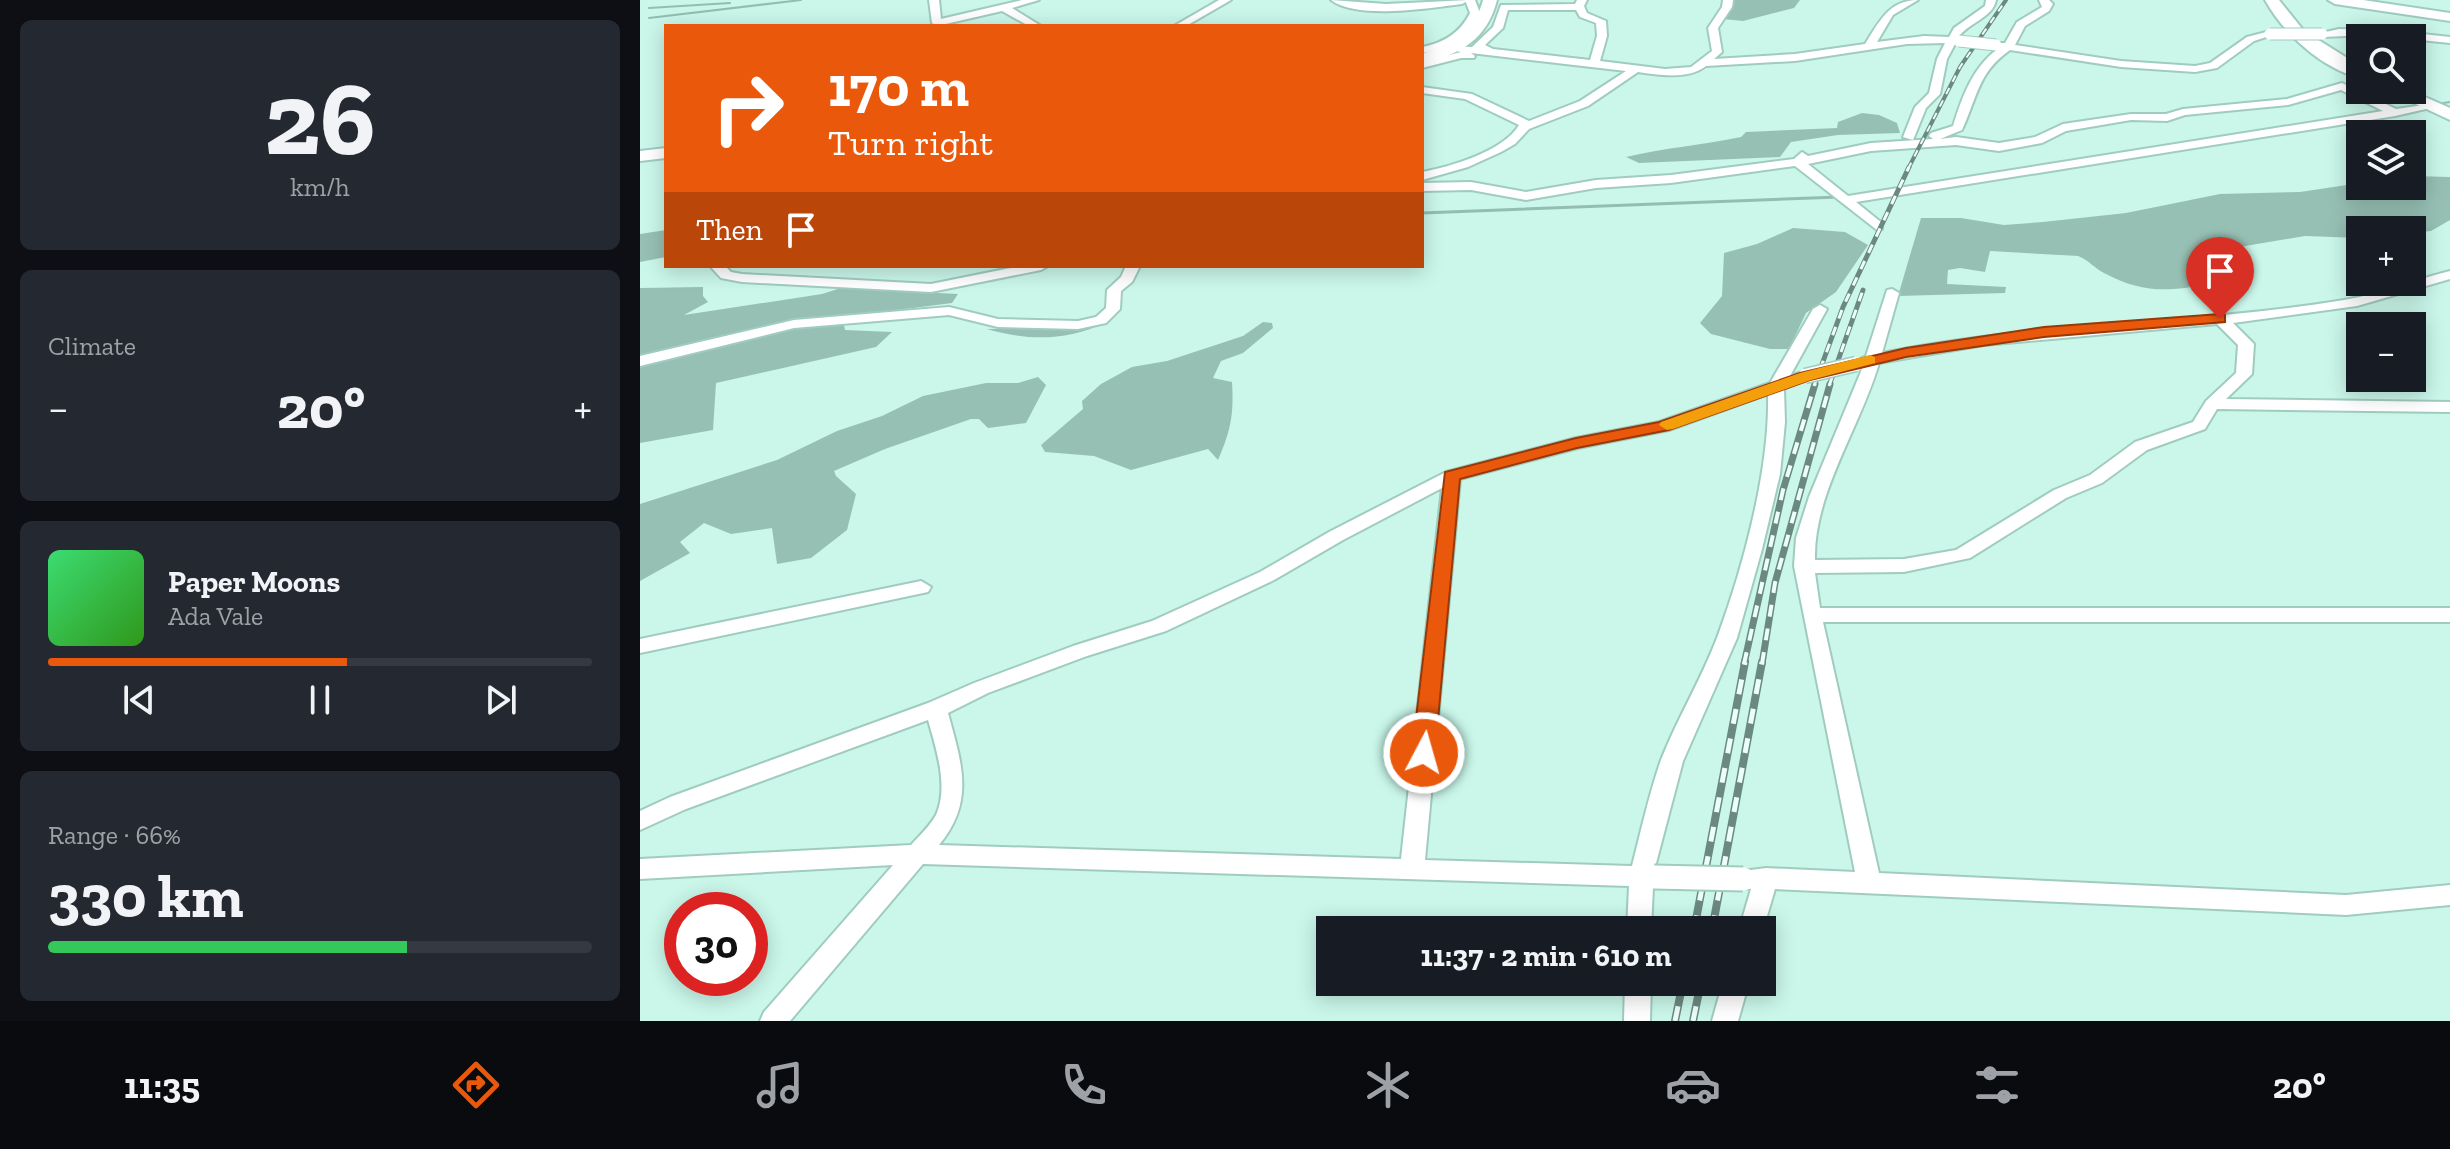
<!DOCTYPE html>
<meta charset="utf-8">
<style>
:root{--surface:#171b24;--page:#242831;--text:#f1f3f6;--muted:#9ea1a6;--line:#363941;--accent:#ea580c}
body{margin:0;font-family:"Zilla Slab",serif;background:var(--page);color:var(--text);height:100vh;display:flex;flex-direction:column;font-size:30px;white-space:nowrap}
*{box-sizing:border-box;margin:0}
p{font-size:26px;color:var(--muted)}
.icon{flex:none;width:44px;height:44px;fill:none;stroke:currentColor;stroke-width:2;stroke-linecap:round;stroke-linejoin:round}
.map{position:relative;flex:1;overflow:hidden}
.details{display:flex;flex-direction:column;gap:20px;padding:20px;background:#0d0f14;width:640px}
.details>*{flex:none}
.top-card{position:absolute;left:24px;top:24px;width:760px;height:244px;border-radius:0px;box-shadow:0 4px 20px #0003;background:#ea580c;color:#fff;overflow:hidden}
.controls{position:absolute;left:1706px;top:24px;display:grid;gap:16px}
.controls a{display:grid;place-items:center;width:80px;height:80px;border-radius:0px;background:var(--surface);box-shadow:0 4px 20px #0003;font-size:40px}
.speed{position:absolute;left:24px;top:892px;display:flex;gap:16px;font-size:40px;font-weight:700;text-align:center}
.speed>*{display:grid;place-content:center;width:104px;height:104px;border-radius:50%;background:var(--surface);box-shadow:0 4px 20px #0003;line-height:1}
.speed .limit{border:12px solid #d22;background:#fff;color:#111}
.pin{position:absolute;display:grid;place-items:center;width:68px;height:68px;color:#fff;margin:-82px -34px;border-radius:50% 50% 50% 0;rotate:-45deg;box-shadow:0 0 8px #0007}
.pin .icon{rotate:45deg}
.me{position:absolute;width:88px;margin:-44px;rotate:6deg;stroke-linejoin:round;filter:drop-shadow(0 0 6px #0008)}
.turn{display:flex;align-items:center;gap:28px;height:168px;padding:0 32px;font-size:36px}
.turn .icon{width:104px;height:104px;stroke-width:2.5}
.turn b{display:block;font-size:56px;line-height:68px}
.then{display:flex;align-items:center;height:76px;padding:0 32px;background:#0003;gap:16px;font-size:30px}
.big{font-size:60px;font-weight:700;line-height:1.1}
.details .tile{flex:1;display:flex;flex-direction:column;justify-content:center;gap:12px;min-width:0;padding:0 28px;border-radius:12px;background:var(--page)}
.details .dial{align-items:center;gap:0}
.dial b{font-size:104px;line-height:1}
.song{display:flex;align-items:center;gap:24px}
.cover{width:96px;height:96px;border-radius:12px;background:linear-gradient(135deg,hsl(140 70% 55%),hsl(110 70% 35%))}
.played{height:8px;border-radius:4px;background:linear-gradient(90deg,var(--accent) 55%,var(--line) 55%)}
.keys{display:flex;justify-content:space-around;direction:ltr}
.heat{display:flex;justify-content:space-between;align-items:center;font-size:44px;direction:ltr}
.charge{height:12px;border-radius:6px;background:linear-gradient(90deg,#34c759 66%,var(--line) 0)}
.trip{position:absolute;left:676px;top:916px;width:460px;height:80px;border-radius:0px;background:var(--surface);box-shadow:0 4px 20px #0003;font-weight:700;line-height:80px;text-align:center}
.menu{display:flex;height:128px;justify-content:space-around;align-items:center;background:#090b0e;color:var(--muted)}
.menu .icon{width:56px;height:56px}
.menu .on{color:var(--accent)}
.menu b{font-size:36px;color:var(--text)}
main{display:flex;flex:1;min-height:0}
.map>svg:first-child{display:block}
.forest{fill:#97c0b4}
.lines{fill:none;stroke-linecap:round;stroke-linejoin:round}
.stream-far1{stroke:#94bdb2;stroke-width:2}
.stream{stroke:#94bdb2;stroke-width:3}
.street-casing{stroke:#a0ccc0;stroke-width:4}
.secondary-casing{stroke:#a0ccc0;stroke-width:4}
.primary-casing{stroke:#a0ccc0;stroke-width:4}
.street{fill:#fff;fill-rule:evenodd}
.secondary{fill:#fff;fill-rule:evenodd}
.primary{fill:#fff;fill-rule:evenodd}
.rail-far3-casing{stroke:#6b8981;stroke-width:4}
.rail-far2-casing{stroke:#6b8981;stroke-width:5}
.rail-far1-casing{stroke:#6b8981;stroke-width:7}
.rail-casing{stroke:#6b8981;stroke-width:8}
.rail-far3{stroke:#ecfef8;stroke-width:2;stroke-dasharray:7;stroke-linecap:butt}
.rail-far2{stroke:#ecfef8;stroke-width:3;stroke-dasharray:9;stroke-linecap:butt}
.rail-far1{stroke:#ecfef8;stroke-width:4;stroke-dasharray:12;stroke-linecap:butt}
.rail{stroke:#ecfef8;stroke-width:5;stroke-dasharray:15;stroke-linecap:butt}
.street-bridge-far2-casing{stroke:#a0ccc0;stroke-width:13;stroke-linecap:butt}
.street-bridge-far1-casing{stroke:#a0ccc0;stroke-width:17;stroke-linecap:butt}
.street-bridge-casing{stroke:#a0ccc0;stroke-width:27;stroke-linecap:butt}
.street-bridge-far2{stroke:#fff;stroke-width:11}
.street-bridge-far1{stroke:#fff;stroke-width:14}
.street-bridge{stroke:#fff;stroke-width:23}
.route{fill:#ea580c;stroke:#983908;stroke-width:2}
.slow{fill:#f59e0b}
</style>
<main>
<section class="details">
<div class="tile dial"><b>26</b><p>km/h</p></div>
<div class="tile"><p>Climate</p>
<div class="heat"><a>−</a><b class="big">20°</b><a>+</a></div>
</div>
<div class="tile">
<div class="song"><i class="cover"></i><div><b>Paper Moons</b><p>Ada Vale</p></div></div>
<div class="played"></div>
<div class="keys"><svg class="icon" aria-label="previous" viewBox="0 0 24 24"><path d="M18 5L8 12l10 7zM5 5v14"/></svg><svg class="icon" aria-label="pause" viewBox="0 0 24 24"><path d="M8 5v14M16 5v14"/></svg><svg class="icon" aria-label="next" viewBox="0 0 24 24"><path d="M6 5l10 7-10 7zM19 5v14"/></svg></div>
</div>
<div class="tile"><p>Range · 66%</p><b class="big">330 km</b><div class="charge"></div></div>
</section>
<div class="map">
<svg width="1810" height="1021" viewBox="0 0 1810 1021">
<rect width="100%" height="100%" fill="#caf7ea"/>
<g class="forest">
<path d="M1083 0H1160L1154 8 1103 21 1083 19Z"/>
<path d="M1222 113 1239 115 1257 123 1260 133 1198 135 1151 142 1140 157 999 163 986 157C1023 148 1063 145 1101 137L1106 132 1197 128 1198 122Z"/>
<path d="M1772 176 1810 177V220L1791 231 1772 233V230H1720V238L1665 236 1570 252 1559 256 1568 284C1528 292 1501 293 1464 273 1454 268 1449 260 1438 256L1350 251 1345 272 1320 268 1308 270 1307 284 1366 287 1365 293 1258 296 1281 218H1321L1364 225 1403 222 1486 213 1580 194 1660 192 1720 183V186H1772Z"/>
<path d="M1153 228 1205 232 1228 245 1196 292 1166 313 1149 349H1130L1071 334 1060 323 1082 296 1084 253 1117 244Z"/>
<path d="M26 230V257L0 262V234Z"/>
<path d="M63 287V296L68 302 44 315 182 294 201 288 318 294 312 303 202 317 205 330 252 332 236 347 76 383 73 430 0 443V288Z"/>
<path d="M623 322 632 323 633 328 603 353 581 361 573 378 592 382C594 414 591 430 578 460L568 449 491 470 454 456 405 452 401 445 443 409 442 401 461 384 492 367 527 361 603 336Z"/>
<path d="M465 323C425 341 388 341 347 329L439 328Z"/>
<path d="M398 377 406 385 386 423 348 428 339 419H331L245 449 194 471 196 476 216 494 207 530 171 558 137 564 132 528 91 534 64 523 40 542 50 553 0 581V504L137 460 197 431 242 416 283 396 346 383H378Z"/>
</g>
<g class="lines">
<g class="stream-far1">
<path d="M9 8 90 3"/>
<path d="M9 18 161 0"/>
<path d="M1797 104 1810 102"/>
</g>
<path class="stream" d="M782 213 1199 197"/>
<g class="street-casing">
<g id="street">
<path d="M289 0H299L301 19 382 0H399L372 8 401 26H389L362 11 297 26 292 23Z"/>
<path d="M579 0H591L546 26H534Z"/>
<path d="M825 0H835L840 13C827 38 809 49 782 53V47C804 43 820 33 830 13Z"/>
<path d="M937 0H947L944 6 947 13 966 21 967 36 960 61 1025 69 1051 67 1072 51 1068 28 1082 7 1083 0H1093L1092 7 1078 28 1082 52 1074 59 1155 54 1225 44C1239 22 1249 0 1278 0L1253 15 1237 42 1284 36 1309 37 1314 28 1345 6 1346 0H1356C1353 18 1327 23 1318 38L1324 41 1315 44 1307 59 1300 94 1286 108 1273 140 1263 137 1275 107 1289 93 1297 59 1305 43 1267 44 1155 61 1066 66C1048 80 1019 75 998 72L948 106 889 129 875 144 861 152 828 167 782 180V172C810 167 864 151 879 125L825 99 782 93V87L832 94 889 121 940 101 986 71 831 53 835 56 834 58H821L782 68V62L821 52 810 50V46L832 47 853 27 861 5 935 4ZM868 10H936L940 17 956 23 957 36 950 60 853 49 845 45 863 28Z"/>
<path d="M1399 0H1409L1413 4 1409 11 1385 26 1375 45 1481 61 1555 66 1570 63 1607 37 1630 31 1635 34 1614 41 1577 68 1555 72 1481 67 1370 50C1338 72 1337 98 1322 130L1300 139 1316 137 1359 143 1395 137 1423 124 1491 114H1526L1543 109 1647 99 1702 83 1756 109 1784 105 1790 108 1755 116 1216 202 1242 223V229L1237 230 1155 166 1031 183 956 188 886 200 831 190 782 191V183L831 182 886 192 956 180 1031 175 1154 159 1162 152 1168 156 1231 143 1293 139 1289 136 1291 133 1313 126C1322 97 1333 66 1359 48L1353 47V43H1365L1377 22 1402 7ZM1701 90 1743 111 1208 196 1168 164 1231 151 1316 145 1359 151 1402 143 1426 131 1491 120 1527 121 1545 115 1648 105Z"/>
<path d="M1699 29 1746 30 1810 37V43L1731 35 1682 37 1677 34Z"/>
<path d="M70 266H85L91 272 102 274 291 284 380 266H408L401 270 291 292 102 282 81 278Z"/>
<path d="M486 266H500L492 282 481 291 480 309 466 323 438 329 358 327 309 315 154 328 0 366V356L154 320 309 307 358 319 438 321 456 317 466 308 467 290 481 277Z"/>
<path d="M1810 271V279L1717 306 1593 323 1614 344 1612 374 1586 399 1810 402V412L1577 409 1565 429 1507 450 1462 483 1426 498 1330 558 1264 572 1175 573 1180 608H1810V622H1183L1239 873 1706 895 1810 885V905L1706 915 1135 889 1122 933V930H1099L1111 889 1095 886 1091 879 1095 872 1126 868 1215 872 1154 566 1156 538 1169 497 1220 374 1223 365 1217 361 1226 356 1247 290 1252 289 1259 293 1242 353C1394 322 1551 325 1704 300 1740 294 1774 280 1810 271ZM1577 324 1598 345 1596 373 1566 401 1553 422 1495 442 1450 475 1414 490 1316 550 1264 559 1175 560C1173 494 1221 426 1239 363L1344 345Z"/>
<path d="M1180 305 1187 309 1150 376 1165 371 1173 376 1144 389 1145 422 1140 474 1122 549 1097 638 1043 761 1015 867 1022 870 1026 877 1022 884 1013 887 1011 930H987L989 886 283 864 150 1021H120L124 1012 253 865 0 879V859L271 845C279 836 290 826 296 815 309 787 296 748 288 720L46 809 0 830V811L30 797 288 703 334 683 433 646 512 621 620 572 689 532 806 472 936 438 1019 422 1130 383 1173 309ZM1128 394C1130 469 1103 568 1077 638 1061 680 1037 719 1021 760 1009 794 1001 831 992 866L785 860 820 479 938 448 1029 430ZM802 488 761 859 299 845C336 801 321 762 308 713L348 693 447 656 526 631 634 580 703 540Z"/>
<path d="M281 581 291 587 288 592 0 653V639Z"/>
<path d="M985 982H1011L1010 1021H984Z"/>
<path d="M1083 982H1109L1098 1021H1072Z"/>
</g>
</g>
<g class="secondary-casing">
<g id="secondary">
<path d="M691 0 746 4 829 0 822 4C790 8 717 20 691 0Z"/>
<path d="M843 0H857C847 40 820 54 782 64V54C814 44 834 33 843 0Z"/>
<path d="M1688 0H1723L1810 13V21L1695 4Z"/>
<path d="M26 148V158L0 161V151Z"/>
</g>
</g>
<g class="primary-casing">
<g id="primary">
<path d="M1625 0H1639L1664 31 1720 66V78C1681 68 1644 34 1625 0Z"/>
<path d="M1746 90H1769L1810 108V120Z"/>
</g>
</g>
<use href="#street" class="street"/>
<use href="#secondary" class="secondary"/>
<use href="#primary" class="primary"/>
<g class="rail-far3-casing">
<path id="rail-far3" d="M1268 169 1320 67 1366 0"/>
</g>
<g class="rail-far2-casing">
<g id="rail-far2">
<path d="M1174 386 1203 307 1269 167"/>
<path d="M1189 386 1223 290"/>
</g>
</g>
<g class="rail-far1-casing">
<g id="rail-far1">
<path d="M1104 664 1143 490 1175 384"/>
<path d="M1122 664 1135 583 1190 384"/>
</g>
</g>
<g class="rail-casing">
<g id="rail">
<path d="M1054 930 1105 662"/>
<path d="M1072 930 1122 662"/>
<path d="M1035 1021 1043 982"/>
<path d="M1053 1021 1061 982"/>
</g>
</g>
<use href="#rail-far3" class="rail-far3"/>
<use href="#rail-far2" class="rail-far2"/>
<use href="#rail-far1" class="rail-far1"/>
<use href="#rail" class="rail"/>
<g class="street-bridge-far2-casing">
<g id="street-bridge-far2">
<path d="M1630 34H1682"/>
<path d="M1319 41 1356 45"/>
</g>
</g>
<g class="street-bridge-far1-casing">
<path id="street-bridge-far1" d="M1165 376 1216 364"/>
</g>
<g class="street-bridge-casing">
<path id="street-bridge" d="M1014 877 1103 879"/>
</g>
<use href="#street-bridge-far2" class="street-bridge-far2"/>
<use href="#street-bridge-far1" class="street-bridge-far1"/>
<use href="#street-bridge" class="street-bridge"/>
</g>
<path class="route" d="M1580 314 1585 315V322L1404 337 1266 357 1170 380 1029 430 937 448 820 479 795 753 791 759 784 762 776 759 772 753 805 472 936 438 1019 422 1160 373 1266 348 1404 327Z"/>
<path class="slow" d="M1230 355 1235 357V363L1171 380 1033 429 1027 430 1019 425 1021 422 1160 373Z"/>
</svg>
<div class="controls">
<a><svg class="icon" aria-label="search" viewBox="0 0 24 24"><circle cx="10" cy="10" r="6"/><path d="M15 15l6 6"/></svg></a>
<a><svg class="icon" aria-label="layers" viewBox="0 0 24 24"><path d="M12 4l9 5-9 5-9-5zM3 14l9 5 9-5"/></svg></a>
<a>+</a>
<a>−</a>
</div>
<div class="speed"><div class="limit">30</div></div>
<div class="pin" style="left:1580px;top:319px;background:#d93025"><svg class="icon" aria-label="arrive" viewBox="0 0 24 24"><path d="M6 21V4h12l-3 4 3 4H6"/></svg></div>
<svg class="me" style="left:784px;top:753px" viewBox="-20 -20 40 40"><circle r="17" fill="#ea580c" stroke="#fff" stroke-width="3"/><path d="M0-11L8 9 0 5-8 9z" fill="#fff"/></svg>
<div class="trip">11:37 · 2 min · 610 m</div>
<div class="top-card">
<div class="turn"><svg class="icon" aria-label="right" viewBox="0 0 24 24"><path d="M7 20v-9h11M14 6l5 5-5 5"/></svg><div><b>170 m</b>Turn right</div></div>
<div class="then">Then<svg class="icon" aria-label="arrive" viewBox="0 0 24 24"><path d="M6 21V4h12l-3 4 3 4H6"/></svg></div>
</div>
</div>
</main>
<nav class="menu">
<b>11:35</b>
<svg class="icon on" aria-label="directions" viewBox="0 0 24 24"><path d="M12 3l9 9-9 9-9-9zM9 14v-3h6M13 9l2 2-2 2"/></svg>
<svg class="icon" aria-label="music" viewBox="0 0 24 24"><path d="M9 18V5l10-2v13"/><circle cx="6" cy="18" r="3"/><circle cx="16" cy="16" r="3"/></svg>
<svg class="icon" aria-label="phone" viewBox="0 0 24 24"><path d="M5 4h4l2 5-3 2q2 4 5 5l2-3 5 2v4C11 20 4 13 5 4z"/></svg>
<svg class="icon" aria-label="climate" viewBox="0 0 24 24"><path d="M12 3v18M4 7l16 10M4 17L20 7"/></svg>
<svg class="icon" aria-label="car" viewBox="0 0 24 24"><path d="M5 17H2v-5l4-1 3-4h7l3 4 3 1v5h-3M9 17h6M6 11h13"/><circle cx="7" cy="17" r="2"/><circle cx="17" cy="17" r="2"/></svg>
<svg class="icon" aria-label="filters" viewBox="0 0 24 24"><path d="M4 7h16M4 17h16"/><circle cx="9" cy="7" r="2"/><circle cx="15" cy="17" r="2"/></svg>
<b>20°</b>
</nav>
